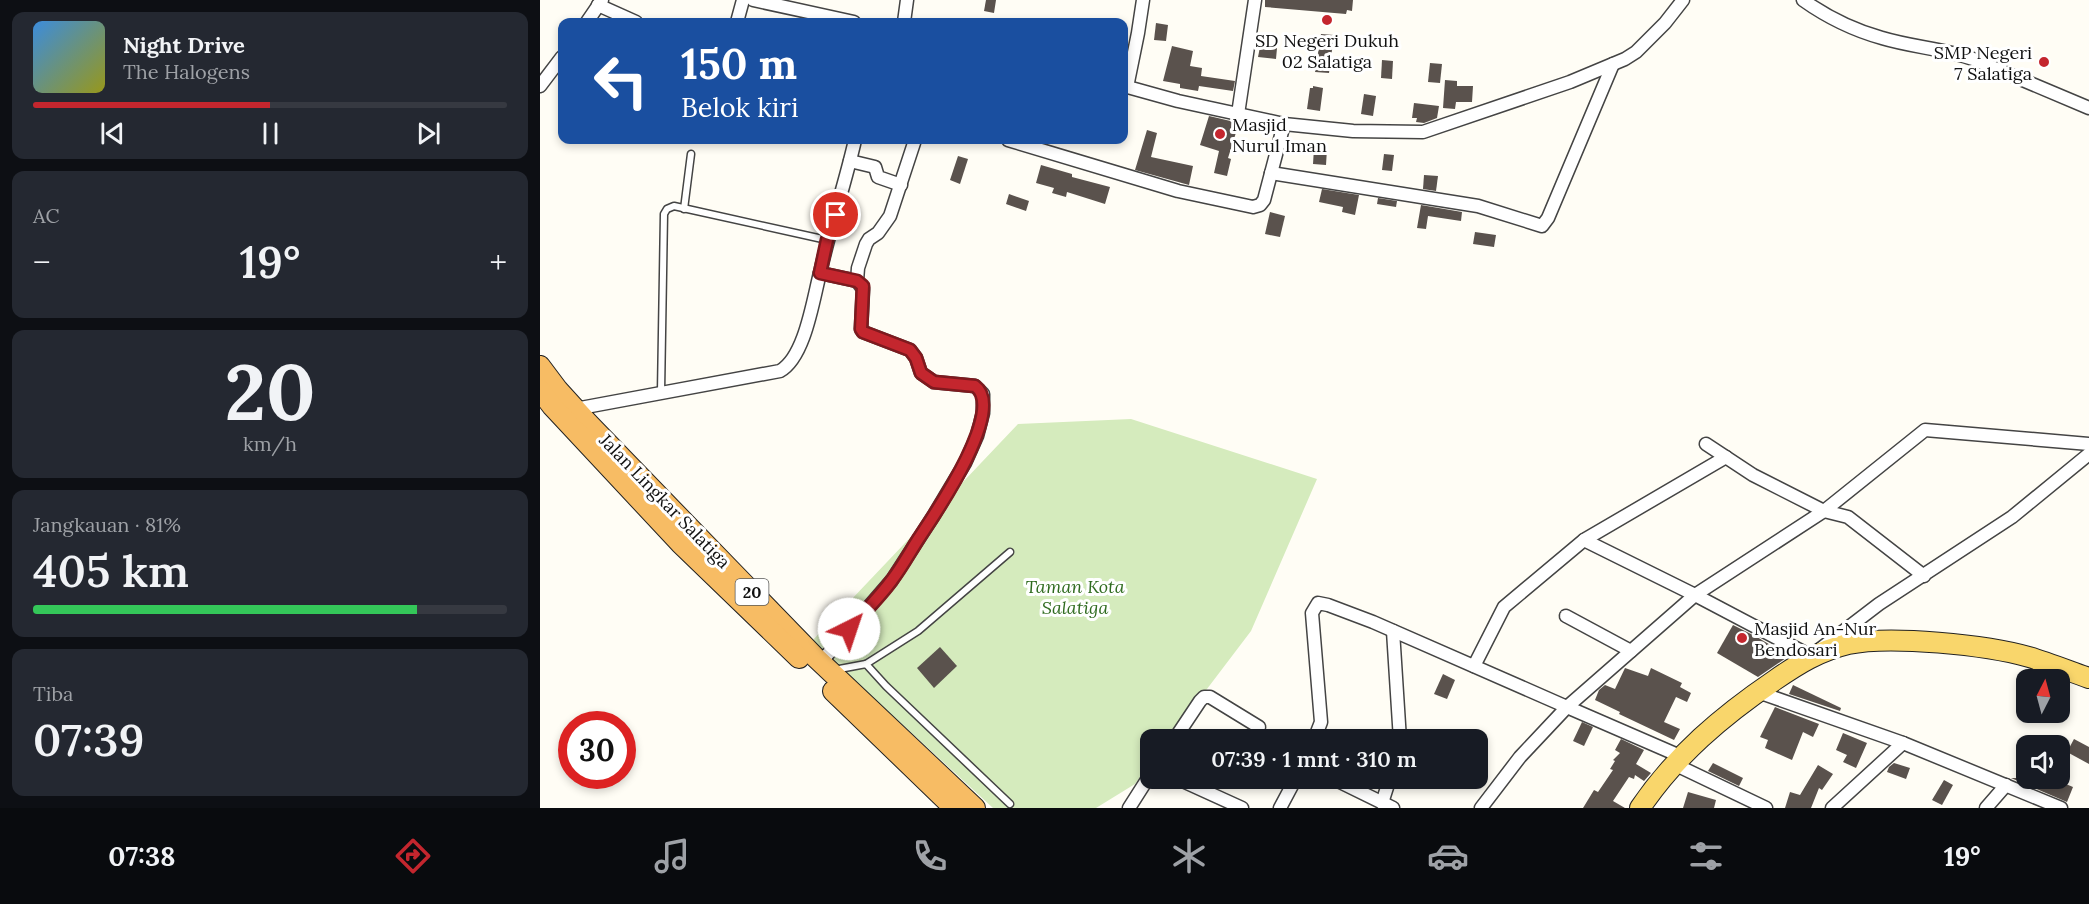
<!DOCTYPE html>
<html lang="id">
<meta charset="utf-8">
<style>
:root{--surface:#171b24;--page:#242831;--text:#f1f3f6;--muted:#9ea1a6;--line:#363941;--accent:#c4262e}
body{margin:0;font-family:Lora,serif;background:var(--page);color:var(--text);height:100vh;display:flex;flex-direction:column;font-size:22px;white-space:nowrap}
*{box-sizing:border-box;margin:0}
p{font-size:20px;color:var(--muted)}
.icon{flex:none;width:33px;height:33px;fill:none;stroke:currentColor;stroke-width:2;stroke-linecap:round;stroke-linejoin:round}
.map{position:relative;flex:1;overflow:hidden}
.drawer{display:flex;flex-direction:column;gap:12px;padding:12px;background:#0d0f14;width:540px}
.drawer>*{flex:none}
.hud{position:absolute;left:18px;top:18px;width:570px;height:126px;border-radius:12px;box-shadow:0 3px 9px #0003;background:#1a4fa0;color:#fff;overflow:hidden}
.needle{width:39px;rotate:6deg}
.controls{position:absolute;left:1476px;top:669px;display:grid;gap:12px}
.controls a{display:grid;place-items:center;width:54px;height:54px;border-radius:12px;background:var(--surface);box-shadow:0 3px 9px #0003;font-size:30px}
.speed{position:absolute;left:18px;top:711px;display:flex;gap:12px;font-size:30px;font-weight:700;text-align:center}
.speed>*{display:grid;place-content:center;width:78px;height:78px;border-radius:50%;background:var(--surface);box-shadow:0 3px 9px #0003;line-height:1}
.speed .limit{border:9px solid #d22;background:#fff;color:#111}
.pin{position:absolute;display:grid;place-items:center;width:51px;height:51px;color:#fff;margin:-26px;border:3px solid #fff;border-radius:50%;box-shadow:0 2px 6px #0007}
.me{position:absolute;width:66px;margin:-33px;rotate:41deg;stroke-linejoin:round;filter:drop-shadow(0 0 4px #0008)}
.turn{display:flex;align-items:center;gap:21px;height:126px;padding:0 24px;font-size:27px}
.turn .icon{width:78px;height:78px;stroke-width:2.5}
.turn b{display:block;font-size:42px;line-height:51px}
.big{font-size:45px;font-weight:600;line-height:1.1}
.drawer .widget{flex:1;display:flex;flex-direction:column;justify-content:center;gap:9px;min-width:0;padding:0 21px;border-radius:12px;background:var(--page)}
.drawer .dial{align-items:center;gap:0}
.dial b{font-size:78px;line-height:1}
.song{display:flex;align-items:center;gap:18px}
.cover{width:72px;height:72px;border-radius:9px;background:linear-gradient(135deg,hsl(210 70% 55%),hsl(60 70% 35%))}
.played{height:6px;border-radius:3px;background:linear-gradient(90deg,var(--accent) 50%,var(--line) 50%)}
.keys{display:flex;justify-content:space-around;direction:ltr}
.heat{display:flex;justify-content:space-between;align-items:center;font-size:33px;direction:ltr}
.charge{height:9px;border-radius:4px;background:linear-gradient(90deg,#34c759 81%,var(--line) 0)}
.trip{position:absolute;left:600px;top:729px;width:348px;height:60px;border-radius:12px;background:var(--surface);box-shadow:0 3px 9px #0003;font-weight:600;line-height:60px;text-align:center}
.tabs{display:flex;height:96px;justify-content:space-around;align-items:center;background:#090b0e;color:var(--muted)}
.tabs .icon{width:42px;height:42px}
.tabs .active{color:var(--accent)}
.tabs b{font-size:27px;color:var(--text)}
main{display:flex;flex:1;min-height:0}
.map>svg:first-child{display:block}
.green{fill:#d5ebbd}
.building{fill:#5a524d}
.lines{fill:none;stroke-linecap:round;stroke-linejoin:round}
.service-casing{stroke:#444;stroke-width:9}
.minor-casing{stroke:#444;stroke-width:15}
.primary-casing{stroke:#222;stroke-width:22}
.trunk-casing{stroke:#222;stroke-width:22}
.service{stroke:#fff;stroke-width:6}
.minor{stroke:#fff;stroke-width:12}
.primary{stroke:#f9d66b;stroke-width:20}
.trunk{stroke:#f7bc64;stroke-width:20}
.route-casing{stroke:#7f191e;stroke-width:15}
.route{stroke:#c4262e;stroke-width:10}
.poi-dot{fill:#c4262e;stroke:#fff;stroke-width:2}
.labels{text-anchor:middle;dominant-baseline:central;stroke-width:6;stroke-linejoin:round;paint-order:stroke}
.shield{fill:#fff;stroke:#585858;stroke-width:1.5}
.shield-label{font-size:16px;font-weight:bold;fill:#111}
.poi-label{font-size:18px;fill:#111;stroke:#fff;text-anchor:start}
.street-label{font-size:18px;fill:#111;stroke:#fff}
.park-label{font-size:18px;font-style:italic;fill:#2f6b1f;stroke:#fff}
</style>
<main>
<section class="drawer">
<div class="widget">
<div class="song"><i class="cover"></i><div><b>Night Drive</b><p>The Halogens</p></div></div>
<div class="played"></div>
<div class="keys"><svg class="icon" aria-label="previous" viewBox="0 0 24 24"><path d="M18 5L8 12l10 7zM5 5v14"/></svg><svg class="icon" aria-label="pause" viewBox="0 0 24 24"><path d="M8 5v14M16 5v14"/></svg><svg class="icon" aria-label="next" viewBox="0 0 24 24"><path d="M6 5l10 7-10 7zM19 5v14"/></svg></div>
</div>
<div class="widget"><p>AC</p>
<div class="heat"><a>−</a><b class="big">19°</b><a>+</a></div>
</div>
<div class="widget dial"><b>20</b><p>km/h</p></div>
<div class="widget"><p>Jangkauan · 81%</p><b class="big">405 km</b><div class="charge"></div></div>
<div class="widget"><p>Tiba</p><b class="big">07:39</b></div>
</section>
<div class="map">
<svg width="1549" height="808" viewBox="0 0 1549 808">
<rect width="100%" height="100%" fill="#fffdf5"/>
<path class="green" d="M591 419 777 479 711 631 629 739 610 740V763L595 784 556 808H453L272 641 478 424Z"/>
<g class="building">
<path d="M446 0H456L454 13 444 11Z"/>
<path d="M725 0H813L812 11 807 10 806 14 725 7Z"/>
<path d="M616 23 628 25 626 41 614 40Z"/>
<path d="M781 34 794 35 789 73 775 72Z"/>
<path d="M632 46 653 51 650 66 662 68 661 76 695 81 693 91 659 86 658 91 640 88V84L623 81Z"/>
<path d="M720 47 737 48 736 59 718 57Z"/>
<path d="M842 60 853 61 852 79 841 78Z"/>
<path d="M890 63 902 64 900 83 888 82Z"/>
<path d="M905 80 917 81V86H933L932 102H916L915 109 903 108Z"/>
<path d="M773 86 783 88 780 111 767 109 770 88H773Z"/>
<path d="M824 94 836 96 833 116 821 114Z"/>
<path d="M874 103 899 106 897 118 884 123 876 122 877 118H872Z"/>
<path d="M669 116 699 123 688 158 691 159 687 176 674 173 679 151 660 145Z"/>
<path d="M607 130 617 133 611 157 653 166 649 185 595 170Z"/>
<path d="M774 148 787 149 786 165 773 164Z"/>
<path d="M844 154 854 155 852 171 842 170Z"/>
<path d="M418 156 428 159 420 184 410 180Z"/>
<path d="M501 165 532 174V177L570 187 565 204 527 192 526 197 512 193 514 188 496 183Z"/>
<path d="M884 175 898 176 896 191 883 189Z"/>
<path d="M782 189 819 195 815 215 802 212 803 207 779 202Z"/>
<path d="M469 194 489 201 486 211 466 204Z"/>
<path d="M838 198 857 201 856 207 837 204Z"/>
<path d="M881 205 922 212 921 221 888 216 886 229 877 228Z"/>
<path d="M730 212 745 216 740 237 725 234Z"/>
<path d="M935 232 956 235 954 247 933 244Z"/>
<path d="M324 625 338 636 325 649 312 638Z"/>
<path d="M1193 625 1217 637 1249 656 1218 677 1177 653Z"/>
<path d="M400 647 417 666 394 688 377 668Z"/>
<path d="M1085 668 1108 676 1111 668 1142 683 1140 687 1151 693 1147 702 1136 697 1124 722 1140 729 1134 740 1079 714 1080 712 1055 700 1059 690 1065 685 1075 689Z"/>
<path d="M903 674 915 680 907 699 894 694Z"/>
<path d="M1253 685 1301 708 1300 711 1249 694Z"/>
<path d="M1235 707 1279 724 1273 737 1263 732 1252 760 1225 748 1228 740 1220 737Z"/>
<path d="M1042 722 1053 727 1044 746 1033 741Z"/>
<path d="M1303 733 1327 743 1316 768 1303 762 1307 755 1296 750Z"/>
<path d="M1081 739 1104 750 1096 764 1111 773 1104 781 1095 775 1094 779 1089 777 1073 801 1085 808H1043L1054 790 1058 792 1073 770 1070 769 1075 761 1073 760 1080 753 1075 750Z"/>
<path d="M1534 739 1549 747V764L1527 752Z"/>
<path d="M1173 763 1203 778 1199 786 1168 771Z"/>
<path d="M1354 763 1370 768 1366 779 1347 772 1349 767Z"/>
<path d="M1278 765 1293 774 1282 790 1279 788 1271 808H1245L1250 792 1260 795Z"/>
<path d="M1471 778H1523L1521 782 1533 787 1527 802Z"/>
<path d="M1404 780 1413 785 1402 805 1392 800Z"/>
<path d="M1148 792 1176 800 1174 808H1143Z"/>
</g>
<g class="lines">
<g class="service-casing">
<g id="service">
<path d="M144 209 151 154"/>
<path d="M121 392 124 214 127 209 134 206 287 240"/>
<path d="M326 664 378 631 470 552"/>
<path d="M294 670 326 664 346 686 470 804"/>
</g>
</g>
<g class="minor-casing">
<g id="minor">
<path d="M213 0 314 22"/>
<path d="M1263 0C1287 17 1313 30 1342 38 1372 47 1404 49 1433 59L1549 108"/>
<path d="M58 5 96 22"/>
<path d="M47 22 62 0"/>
<path d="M197 22 203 0"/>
<path d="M364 22 367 0"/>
<path d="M0 86 22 57"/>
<path d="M584 86 638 101 744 124 813 131 883 132 1030 82 1085 59 1096 52 1125 23 1143 0"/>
<path d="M587 87 598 33 603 0"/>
<path d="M698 114 715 0"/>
<path d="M315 140C305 184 290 228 280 273L317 281"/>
<path d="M468 140 638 191 713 207 720 205 724 200 744 124"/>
<path d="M310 161 335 167 338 177 361 185"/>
<path d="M731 173 938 206 1002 226 1008 218 1073 64"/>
<path d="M35 409 240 371C265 357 273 300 280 273"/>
<path d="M1166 444 1213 475 1284 511 1308 517 1384 576"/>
<path d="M1044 540 1155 595 1271 656 1339 604 1472 517 1549 454"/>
<path d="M1026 616 1091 651"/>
<path d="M853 631 860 740"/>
<path d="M281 662 352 580 394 515 425 463 437 436 443 413V394L435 386 394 382 381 373 376 358 370 350 323 332 321 329 323 289 317 281 318 268 326 244 329 239 338 233 350 216 375 140"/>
<path d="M934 666 964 607 1044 540 1186 457"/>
<path d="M1218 692 1363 743 1521 808"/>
<path d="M634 740 660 701 664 697H670L719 727"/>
<path d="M774 740 781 722 772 613 778 603 788 605 833 622 1027 707 1155 595 1284 511 1385 430 1549 444"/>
<path d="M1134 764 1226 808"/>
<path d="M636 778 702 808"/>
<path d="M792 778 853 808"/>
<path d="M842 803 850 778"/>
<path d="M589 808 610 775"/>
<path d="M740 808 756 778"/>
<path d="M941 808 980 757 1027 707 1140 756"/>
<path d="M1292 808 1363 743"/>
<path d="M1446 808 1466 785"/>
</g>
</g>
<g class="primary-casing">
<path id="primary" d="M1100 808C1136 755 1182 716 1235 680 1258 664 1279 651 1308 644 1350 635 1447 645 1489 657 1509 663 1529 671 1549 678"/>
</g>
<g class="trunk-casing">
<g id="trunk">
<path d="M0 366 18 390 48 423 274 656 435 808"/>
<path d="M0 390 12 406 140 543 259 658"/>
<path d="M293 691 414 808"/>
</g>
</g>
<use href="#service" class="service"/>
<use href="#minor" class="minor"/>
<use href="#primary" class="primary"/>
<use href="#trunk" class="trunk"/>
</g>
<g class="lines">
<g class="route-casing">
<path id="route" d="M296 215 287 240 280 273 317 281 323 286 321 329 323 332 370 350 376 358 381 373 394 382 435 386C467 409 395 514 379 538 370 552 362 567 352 580 339 598 323 613 309 629"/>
</g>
<use href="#route" class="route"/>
</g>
<g class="poi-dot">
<circle cx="787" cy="20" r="6"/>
<circle cx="1504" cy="62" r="6"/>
<circle cx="680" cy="134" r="6"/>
<circle cx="1202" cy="638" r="6"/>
</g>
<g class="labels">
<rect class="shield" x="195.5" y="579" width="33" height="26" rx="4.5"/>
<g class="shield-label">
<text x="212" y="592">20</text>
</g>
<g class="poi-label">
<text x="787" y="40" text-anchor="middle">SD Negeri Dukuh<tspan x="787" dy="21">02 Salatiga</tspan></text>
<text x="1492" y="52" text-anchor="end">SMP Negeri<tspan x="1492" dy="21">7 Salatiga</tspan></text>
<text x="692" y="124">Masjid<tspan x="692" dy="21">Nurul Iman</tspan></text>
<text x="1214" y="628">Masjid An-Nur<tspan x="1214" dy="21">Bendosari</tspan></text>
</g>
<g class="street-label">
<text transform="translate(125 501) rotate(46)">Jalan Lingkar Salatiga</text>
</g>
<g class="park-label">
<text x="535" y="586">Taman Kota<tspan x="535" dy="21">Salatiga</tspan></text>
</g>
</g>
</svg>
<div class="controls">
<a><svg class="needle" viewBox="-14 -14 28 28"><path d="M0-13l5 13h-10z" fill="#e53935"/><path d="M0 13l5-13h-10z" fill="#9ea1a6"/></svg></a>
<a><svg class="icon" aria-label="sound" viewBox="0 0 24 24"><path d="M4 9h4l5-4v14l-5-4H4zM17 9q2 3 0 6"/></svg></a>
</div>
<div class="speed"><div class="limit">30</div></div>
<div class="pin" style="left:296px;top:215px;background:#d93025"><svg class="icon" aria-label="arrive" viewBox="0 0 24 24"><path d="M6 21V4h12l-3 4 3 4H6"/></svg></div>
<svg class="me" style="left:309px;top:629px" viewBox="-20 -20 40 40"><circle r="19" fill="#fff"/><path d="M0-13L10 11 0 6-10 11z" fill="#c4262e"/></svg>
<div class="trip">07:39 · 1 mnt · 310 m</div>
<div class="hud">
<div class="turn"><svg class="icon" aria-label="left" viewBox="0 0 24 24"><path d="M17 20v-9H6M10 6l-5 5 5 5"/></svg><div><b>150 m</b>Belok kiri</div></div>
</div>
</div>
</main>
<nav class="tabs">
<b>07:38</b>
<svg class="icon active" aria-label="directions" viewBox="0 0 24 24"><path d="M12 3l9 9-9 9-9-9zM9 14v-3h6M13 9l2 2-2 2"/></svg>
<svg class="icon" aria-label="music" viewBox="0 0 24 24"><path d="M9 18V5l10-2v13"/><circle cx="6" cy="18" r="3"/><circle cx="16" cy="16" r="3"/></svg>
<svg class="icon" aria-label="phone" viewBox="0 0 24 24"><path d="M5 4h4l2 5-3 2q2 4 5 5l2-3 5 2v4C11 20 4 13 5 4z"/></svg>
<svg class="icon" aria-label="climate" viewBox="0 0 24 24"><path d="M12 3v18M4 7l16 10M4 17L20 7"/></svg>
<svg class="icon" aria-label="car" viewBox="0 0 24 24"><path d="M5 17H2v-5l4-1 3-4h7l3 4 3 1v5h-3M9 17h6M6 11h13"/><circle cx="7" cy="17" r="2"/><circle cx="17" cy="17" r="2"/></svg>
<svg class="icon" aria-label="filters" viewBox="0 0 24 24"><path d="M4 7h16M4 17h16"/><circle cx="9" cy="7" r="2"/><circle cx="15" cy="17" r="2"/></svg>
<b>19°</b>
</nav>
